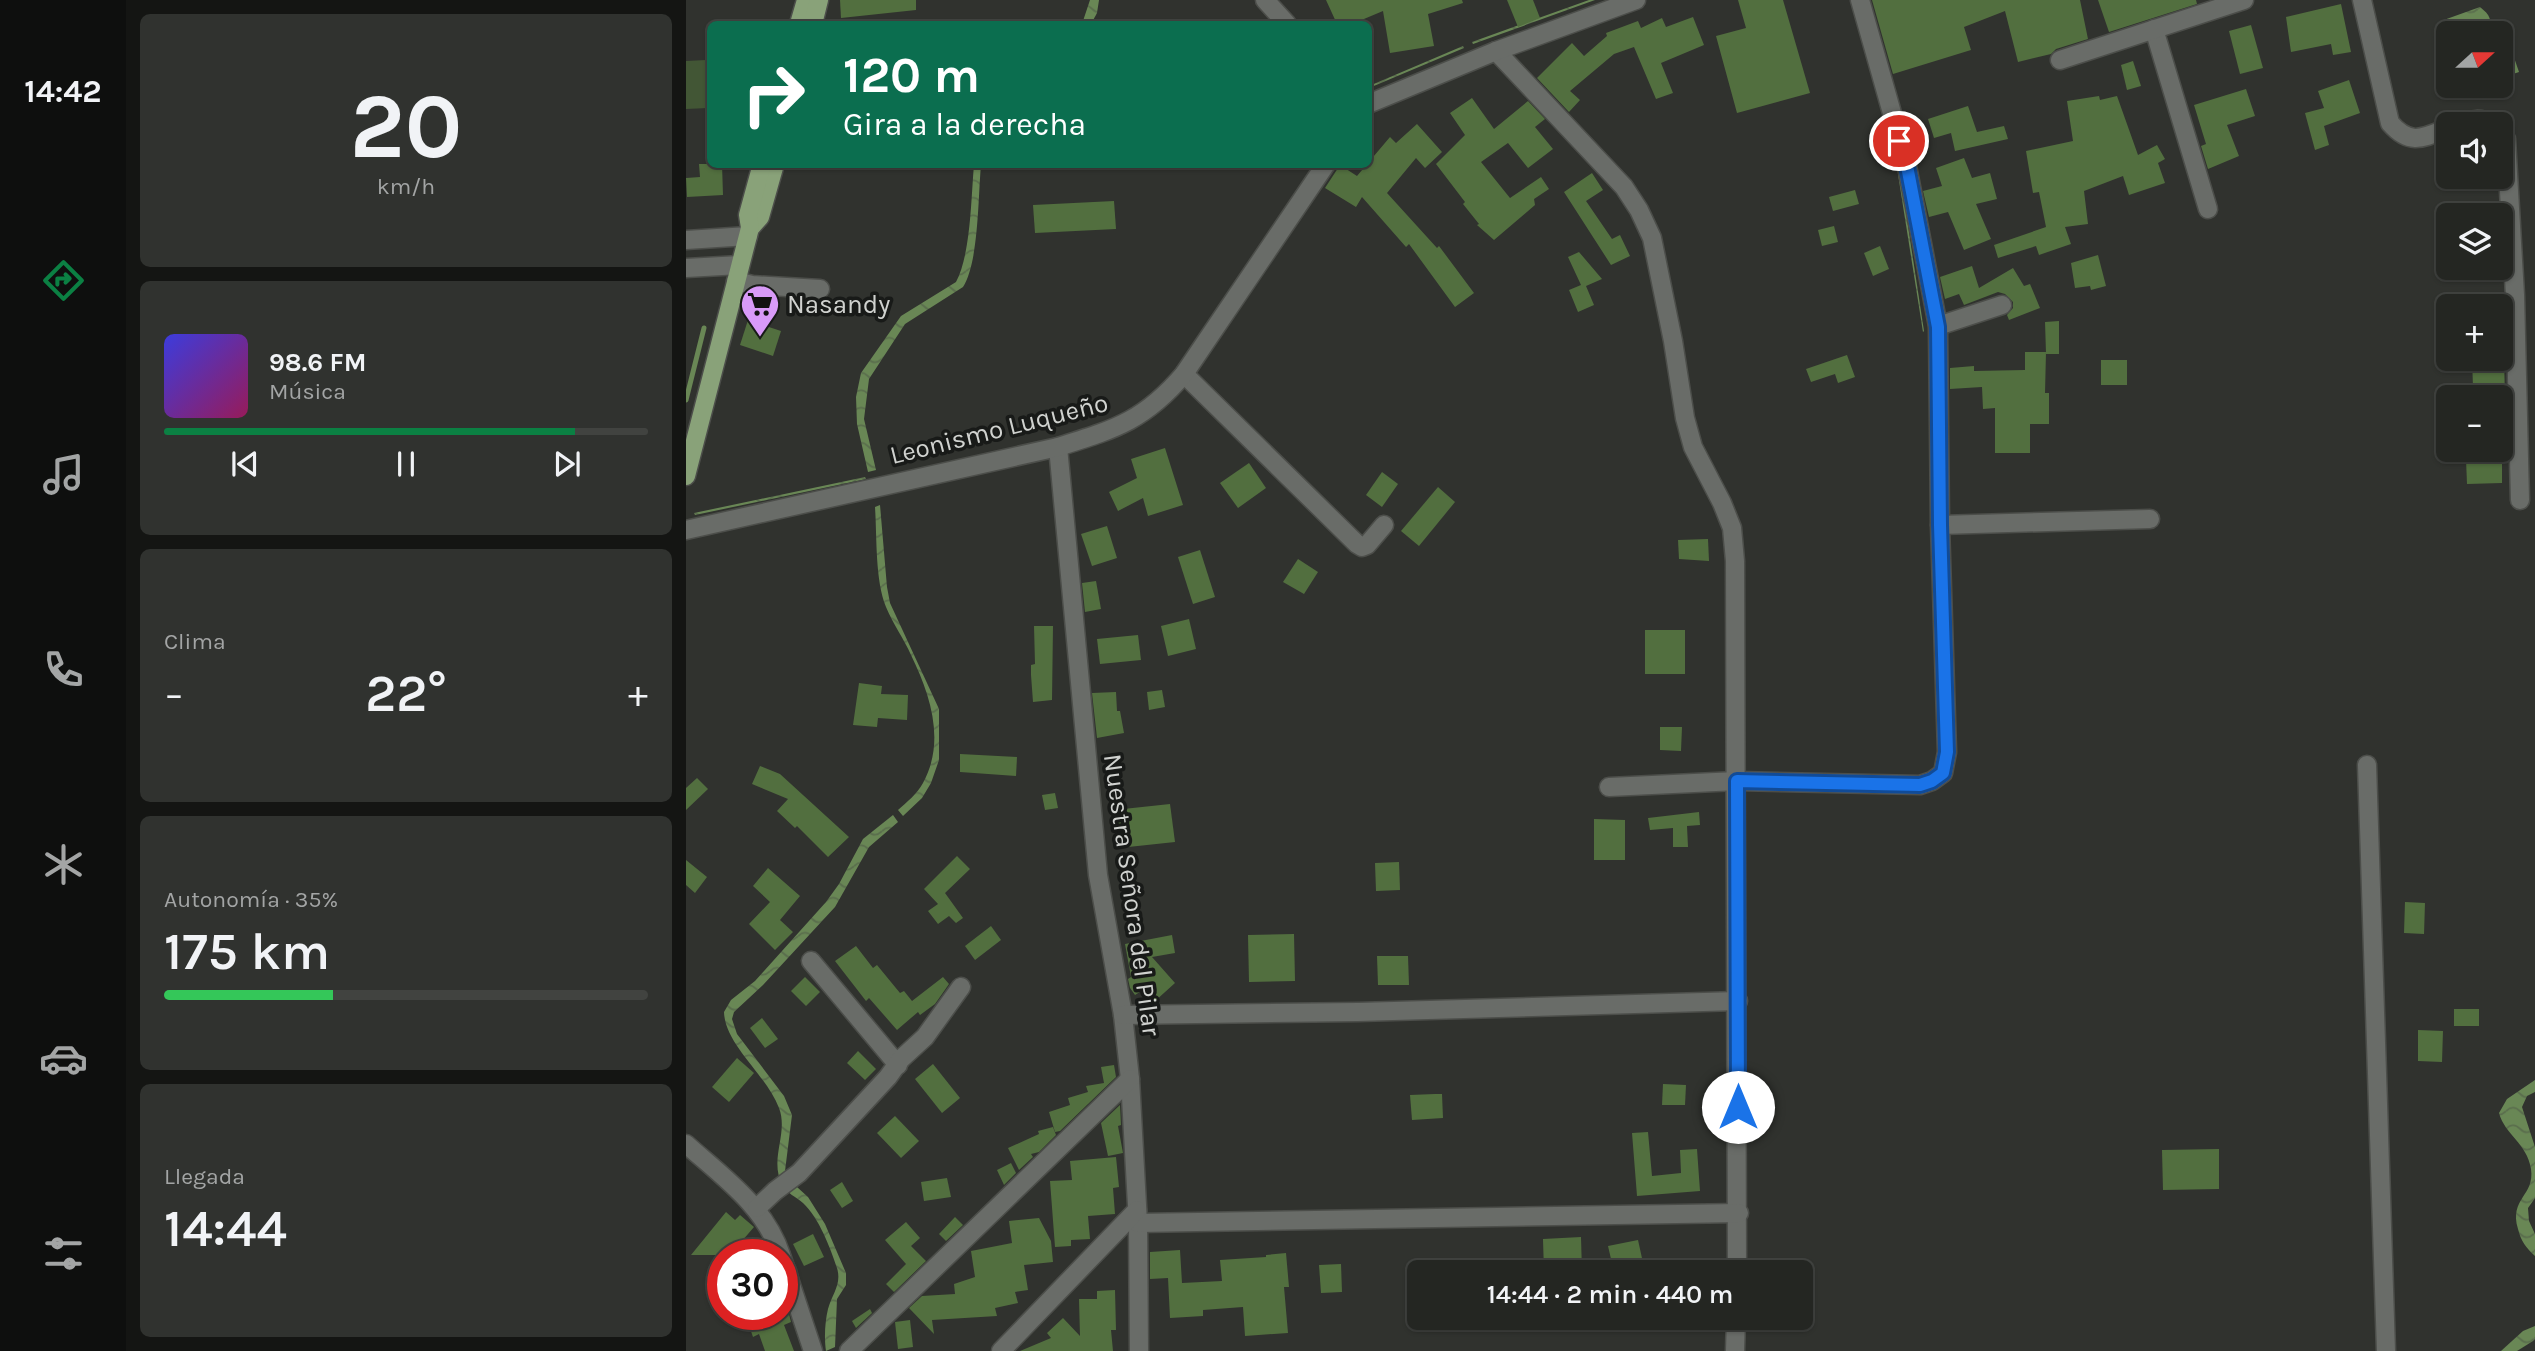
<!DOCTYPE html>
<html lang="es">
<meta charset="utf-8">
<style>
:root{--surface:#242622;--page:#30322f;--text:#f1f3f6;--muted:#a3a5a5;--line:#414340;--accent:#0b8043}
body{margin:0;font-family:Karla,sans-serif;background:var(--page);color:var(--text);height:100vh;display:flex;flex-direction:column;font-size:26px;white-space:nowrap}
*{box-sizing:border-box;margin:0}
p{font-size:23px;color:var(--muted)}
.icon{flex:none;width:38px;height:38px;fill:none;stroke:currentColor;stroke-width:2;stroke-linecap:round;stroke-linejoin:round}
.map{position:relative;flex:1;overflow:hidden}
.sheet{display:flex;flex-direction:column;gap:14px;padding:14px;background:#141513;width:560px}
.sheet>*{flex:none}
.banner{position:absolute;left:21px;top:21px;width:665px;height:147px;border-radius:10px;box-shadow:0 2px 5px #0004,0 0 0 2px var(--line);background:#0b6e4f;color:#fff;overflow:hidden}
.needle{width:46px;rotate:69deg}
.buttons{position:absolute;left:1750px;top:21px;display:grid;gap:14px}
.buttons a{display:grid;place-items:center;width:77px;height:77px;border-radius:10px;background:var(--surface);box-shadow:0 2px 5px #0004,0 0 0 2px var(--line);font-size:35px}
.speed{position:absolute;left:21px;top:1239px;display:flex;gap:14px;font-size:35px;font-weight:700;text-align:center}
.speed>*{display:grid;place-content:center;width:91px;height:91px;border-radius:50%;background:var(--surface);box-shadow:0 2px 5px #0004,0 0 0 2px var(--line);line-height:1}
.speed .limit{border:10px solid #d22;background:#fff;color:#111}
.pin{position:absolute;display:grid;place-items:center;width:60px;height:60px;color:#fff;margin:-30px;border:4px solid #fff;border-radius:50%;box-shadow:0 2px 7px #0007}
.me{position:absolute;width:77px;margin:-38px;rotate:0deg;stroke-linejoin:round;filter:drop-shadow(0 0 5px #0008)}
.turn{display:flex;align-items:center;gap:24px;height:147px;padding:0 21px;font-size:32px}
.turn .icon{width:91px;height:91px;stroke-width:2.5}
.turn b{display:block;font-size:49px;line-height:60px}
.big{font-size:52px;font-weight:600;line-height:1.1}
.sheet .widget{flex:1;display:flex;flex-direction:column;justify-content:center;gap:10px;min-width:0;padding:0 24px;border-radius:10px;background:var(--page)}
.sheet .dial{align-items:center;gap:0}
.dial b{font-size:91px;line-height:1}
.song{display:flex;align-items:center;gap:21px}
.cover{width:84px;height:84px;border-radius:10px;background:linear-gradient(135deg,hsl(240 70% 55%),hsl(330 70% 35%))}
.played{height:7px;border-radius:4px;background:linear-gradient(90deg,var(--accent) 85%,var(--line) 85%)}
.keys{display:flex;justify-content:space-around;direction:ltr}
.heat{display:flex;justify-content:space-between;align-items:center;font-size:38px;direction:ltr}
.charge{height:10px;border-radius:5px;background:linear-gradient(90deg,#34c759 35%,var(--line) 0)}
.trip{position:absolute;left:721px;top:1260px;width:406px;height:70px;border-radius:10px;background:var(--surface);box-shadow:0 2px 5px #0004,0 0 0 2px var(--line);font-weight:600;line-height:70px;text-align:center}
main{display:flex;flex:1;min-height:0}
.menu{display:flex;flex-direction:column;width:126px;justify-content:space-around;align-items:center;background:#0e0f0e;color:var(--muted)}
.menu .icon{width:49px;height:49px}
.menu .selected{color:var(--accent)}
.menu b{font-size:32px;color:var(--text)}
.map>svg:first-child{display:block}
.grass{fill:#425635}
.water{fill:url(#water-waves)}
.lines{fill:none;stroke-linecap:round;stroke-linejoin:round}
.stream{stroke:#698755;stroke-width:5}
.building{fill:#526f3f}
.minor-casing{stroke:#4c4e4a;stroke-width:21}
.major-casing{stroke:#4c4e4a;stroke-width:21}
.minor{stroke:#696c68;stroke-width:18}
.major{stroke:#89a279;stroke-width:18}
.route-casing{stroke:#114b97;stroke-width:18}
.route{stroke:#1a73e8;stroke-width:12}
.labels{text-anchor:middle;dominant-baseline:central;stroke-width:7;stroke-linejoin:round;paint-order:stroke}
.poi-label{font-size:26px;fill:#d0d2cf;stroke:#181a18;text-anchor:start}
.street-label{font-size:26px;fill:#d0d2cf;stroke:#181a18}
</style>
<main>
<nav class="menu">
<b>14:42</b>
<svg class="icon selected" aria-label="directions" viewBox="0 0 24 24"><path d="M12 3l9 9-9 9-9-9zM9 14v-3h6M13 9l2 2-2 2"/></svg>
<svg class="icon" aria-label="music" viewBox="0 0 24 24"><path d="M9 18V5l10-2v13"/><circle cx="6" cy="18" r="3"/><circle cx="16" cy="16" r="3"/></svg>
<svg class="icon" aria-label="phone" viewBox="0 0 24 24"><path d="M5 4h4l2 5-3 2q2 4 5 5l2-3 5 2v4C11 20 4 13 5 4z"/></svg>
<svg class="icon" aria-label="climate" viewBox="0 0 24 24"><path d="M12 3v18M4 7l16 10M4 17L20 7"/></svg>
<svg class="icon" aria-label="car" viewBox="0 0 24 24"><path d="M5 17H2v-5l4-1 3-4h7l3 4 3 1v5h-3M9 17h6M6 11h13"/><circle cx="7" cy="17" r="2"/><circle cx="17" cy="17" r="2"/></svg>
<svg class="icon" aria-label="filters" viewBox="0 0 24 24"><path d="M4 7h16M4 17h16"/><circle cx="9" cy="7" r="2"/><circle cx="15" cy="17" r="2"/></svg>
</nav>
<section class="sheet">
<div class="widget dial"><b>20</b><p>km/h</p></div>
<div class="widget">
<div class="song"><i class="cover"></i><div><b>98.6 FM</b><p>Música</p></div></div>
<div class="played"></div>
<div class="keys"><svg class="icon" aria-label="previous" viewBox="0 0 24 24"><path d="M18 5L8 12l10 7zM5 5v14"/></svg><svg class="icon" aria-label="pause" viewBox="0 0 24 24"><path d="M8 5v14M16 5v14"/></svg><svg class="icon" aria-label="next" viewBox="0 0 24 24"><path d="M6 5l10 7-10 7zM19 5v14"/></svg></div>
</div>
<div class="widget"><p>Clima</p>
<div class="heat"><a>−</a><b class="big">22°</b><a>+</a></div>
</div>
<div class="widget"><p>Autonomía · 35%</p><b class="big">175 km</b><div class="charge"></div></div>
<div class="widget"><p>Llegada</p><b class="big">14:44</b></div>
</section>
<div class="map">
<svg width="1849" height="1351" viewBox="0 0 1849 1351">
<defs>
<pattern id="water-waves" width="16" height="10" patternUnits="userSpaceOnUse" patternTransform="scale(1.75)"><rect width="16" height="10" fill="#698755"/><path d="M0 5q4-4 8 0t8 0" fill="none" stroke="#5a6e4d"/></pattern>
</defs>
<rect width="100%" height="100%" fill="#30322e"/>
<path class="grass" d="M20 60 22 108 0 109V61Z"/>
<g class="water">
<path d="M404 0H413L411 13 405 24H396Z"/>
<path d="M903 0H909L787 44 786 42Z"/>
<path d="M1794 7C1804 15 1807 20 1802 33H1762V43L1759 42 1753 27 1756 26 1755 21Z"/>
<path d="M1823 43 1833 72 1815 78V46Z"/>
<path d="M777 46 778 48 683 88V86Z"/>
<path d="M288 165H295C292 196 293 262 277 287L219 324 183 379 178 419 190 470 182 472 171 424 170 397 175 373 215 316 270 282C285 254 285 197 288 165Z"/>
<path d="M1213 167 1238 331 1237 332 1211 168Z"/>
<path d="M179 477 180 479 9 515 8 513Z"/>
<path d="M194 505 201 587 204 603 253 709V760L245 783 236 798 217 816 212 810C221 802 231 794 237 783 260 741 244 694 225 655 218 639 207 624 200 607 189 580 191 537 189 507Z"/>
<path d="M207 815 212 822 183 847 149 907 77 985 48 1012 46 1019 51 1034 98 1096 106 1115 99 1171 101 1178 122 1197 139 1224 160 1273V1285L151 1299 149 1347 140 1351C138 1338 139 1321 142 1309 146 1294 156 1284 151 1268 144 1247 133 1218 117 1203 110 1197 101 1193 97 1186 82 1160 103 1134 93 1108 80 1074 39 1045 38 1012L45 1000 69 981 140 902 153 884 177 839Z"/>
<path d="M1849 1080V1092L1841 1096 1836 1107 1849 1147V1198L1842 1208 1843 1221 1849 1234V1256C1840 1248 1835 1241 1832 1229 1823 1198 1849 1196 1845 1169 1841 1143 1819 1135 1813 1113L1821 1099Z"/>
<path d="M1849 1326V1339L1847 1341 1831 1351H1815L1837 1331Z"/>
</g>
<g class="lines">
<path class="stream" d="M0 400 18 328"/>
</g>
<g class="building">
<path d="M154 0H230V10L155 18Z"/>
<path d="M640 0H776L777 3 742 14 748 46 704 53 697 11 666 24H651Z"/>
<path d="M821 0H847L854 18 832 27Z"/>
<path d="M1052 0H1097L1124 93 1051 113 1030 36 1060 28Z"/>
<path d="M1186 0H1394L1402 39 1370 49 1365 54 1332 62 1319 11 1278 27 1285 50 1207 74Z"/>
<path d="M1412 0H1510L1511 4 1423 32Z"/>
<path d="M1655 4 1665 52 1647 55 1645 44 1605 52 1600 17Z"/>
<path d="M1007 17 1018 45 975 63 987 93 970 99 948 47 928 54 884 91 894 100 883 112 851 78 886 43 898 56 921 36 920 33 952 21 955 28 976 18 980 27Z"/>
<path d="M1565 25 1577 68 1554 74 1543 31Z"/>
<path d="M1447 61 1455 86 1441 90 1435 65Z"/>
<path d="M1663 80 1674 113 1638 126 1643 145 1629 150 1619 113 1638 108 1632 91Z"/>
<path d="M1560 89 1569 116 1541 125 1553 156 1522 169 1515 146 1520 144 1508 105Z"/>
<path d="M1413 96 1414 100 1431 96 1452 155 1471 145 1479 159 1472 163 1479 183 1443 195 1437 176 1398 191 1402 224 1379 227 1385 244 1353 255 1350 246 1312 258 1308 245 1360 227 1353 192 1347 193 1340 151 1387 141 1381 101Z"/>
<path d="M786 98 808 129 842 101 859 119 849 127 867 149 842 168 822 143 795 162 824 198 855 177 863 189 848 199 849 205 808 240 791 225 793 224 777 204 779 202 750 164 779 135 764 113Z"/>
<path d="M1282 106 1291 132 1318 126 1322 139 1269 151 1265 133 1248 138 1242 119Z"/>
<path d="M731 124 756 152 739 168 730 158 701 193 751 248 753 246 788 293 769 307 723 244 720 247 676 197 670 207 639 188 654 165 671 176 704 137 710 143Z"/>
<path d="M1278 158 1286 178 1304 173 1311 199 1290 204 1305 239 1278 250 1262 212 1243 217 1237 191 1256 186 1250 168Z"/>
<path d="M13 164H36L37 195 1 197 0 178 14 177Z"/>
<path d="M906 173 917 190 900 201 926 239 934 235 944 256 925 265 878 192Z"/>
<path d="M1169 190 1173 204 1147 211 1143 197Z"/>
<path d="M428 201 430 229 349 233 347 205Z"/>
<path d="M1148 226 1152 242 1136 246 1132 230Z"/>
<path d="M1194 246 1203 269 1187 276 1178 253Z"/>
<path d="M893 252 916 279 900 286 908 305 892 312 883 290 895 285 882 257Z"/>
<path d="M1412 255 1420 286 1405 290 1404 286 1389 288 1385 263Z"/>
<path d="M1286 266 1293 288 1327 268 1338 286 1344 284 1354 308 1323 320 1321 315 1327 308V302L1319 294 1312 292 1278 305 1273 294 1259 299 1254 277Z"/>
<path d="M62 320 95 331 87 356 54 345Z"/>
<path d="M1373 321V354H1360L1359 322Z"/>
<path d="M1339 352H1360L1359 393H1363V424H1344V453H1309V408L1297 409 1296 387 1264 389V368L1288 366V371L1339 370Z"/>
<path d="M1161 355 1169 377 1152 383 1149 374 1125 382 1120 369Z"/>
<path d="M1786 359H1818L1819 397H1791L1790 387H1787Z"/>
<rect x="1415" y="360" width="26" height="25"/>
<path d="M479 448 497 505 462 516 457 498 432 511 423 492 451 478 445 459Z"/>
<path d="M1780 459H1816V483L1781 484Z"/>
<path d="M563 463 580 488 552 508 534 483Z"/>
<path d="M696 472 712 484 696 507 680 495Z"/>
<path d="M752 487 769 502 733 546 715 531Z"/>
<path d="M421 526 431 558 406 566 395 534Z"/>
<path d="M1022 539 1023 561 993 559 992 540Z"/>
<path d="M514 550 529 597 507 604 492 557Z"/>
<path d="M612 559 632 572 618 594 597 582Z"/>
<path d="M410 581 415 609 399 612 396 583Z"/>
<path d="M503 619 510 649 482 656 475 626Z"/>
<path d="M348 626H367L366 700 347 702 345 675V665L349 664Z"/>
<rect x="959" y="630" width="40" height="44"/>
<path d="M452 635 455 660 414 664 411 639Z"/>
<path d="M173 683 196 686 195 694 222 695 221 720 192 718 191 727 167 725Z"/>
<path d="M476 690 479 707 463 710 461 692Z"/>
<path d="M430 692 431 711H434L438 733 411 738 406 693Z"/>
<path d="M974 727H996L995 751 974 750Z"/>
<path d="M274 754 331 757 330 776 274 772Z"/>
<path d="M74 766 94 774 163 837 142 857 111 826 109 828 91 811 102 799 66 784Z"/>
<path d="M11 778 22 789 0 810V788Z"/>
<path d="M369 793 372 808 359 810 356 795Z"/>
<path d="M484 804 489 842 433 848 428 810Z"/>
<path d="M1013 812 1014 825 1001 826 1002 847H987V828L964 830 962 818Z"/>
<path d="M908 819 939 820V860H908Z"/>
<path d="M271 856 284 869 259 893 277 918 270 923 263 916 252 924 242 911 252 904 238 889Z"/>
<path d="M0 860 21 877 9 893 0 885Z"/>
<path d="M713 862 714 890 690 891 689 863Z"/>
<path d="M82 868 114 896 94 920 107 932 89 950 63 924 84 902 67 886Z"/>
<path d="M1719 902 1739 903 1738 934 1718 933Z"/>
<path d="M305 926 315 940 289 960 279 946Z"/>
<path d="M608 934 609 981 563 982 562 935Z"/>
<path d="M486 935 489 953 466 957 489 983 468 1002 457 990 449 995 444 988 442 979 445 977 439 944Z"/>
<path d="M170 946 187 968 191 965 214 993 218 991 226 1001 257 977 263 984 249 1004 234 1015 232 1012 211 1030 183 998 180 1001 149 961Z"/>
<path d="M691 956H722L723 985H692Z"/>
<path d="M119 977 134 992 120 1006 105 991Z"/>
<rect x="1768" y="1009" width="25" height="17"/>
<path d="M76 1018 92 1039 79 1048 64 1028Z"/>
<path d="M1732 1030 1757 1031 1756 1062 1732 1061Z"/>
<path d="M172 1051 190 1069 179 1080 161 1063Z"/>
<path d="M51 1058 68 1073 43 1102 26 1087Z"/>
<path d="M247 1064 274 1098 256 1113 229 1079Z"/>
<path d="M428 1065 430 1077 374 1131 369 1132 363 1112 384 1105 382 1098 402 1092 400 1086 418 1083 415 1067Z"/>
<path d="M977 1084 1000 1085 999 1105H976Z"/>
<path d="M749 1094H756L757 1118 726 1120 724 1095Z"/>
<path d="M434 1105 435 1125 432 1126 437 1153 422 1156 415 1123Z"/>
<path d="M209 1116 233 1141 215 1158 191 1133Z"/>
<path d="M367 1127 370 1135 353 1152 345 1154 347 1157 333 1170 322 1148 353 1134 352 1131Z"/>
<path d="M962 1132 966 1176 995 1173 994 1150 1011 1149 1014 1191 951 1196 946 1133Z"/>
<path d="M1533 1149V1189L1477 1190 1476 1150Z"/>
<path d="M430 1157 433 1187 427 1188 429 1214 402 1216 404 1239 385 1240V1246L369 1247 364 1181 386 1180 384 1161Z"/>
<path d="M325 1163 330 1173 318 1185 311 1170Z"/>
<path d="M261 1178 265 1197 238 1201 235 1182Z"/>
<path d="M156 1182 167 1201 156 1208 144 1190Z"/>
<path d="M40 1212 49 1220 54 1215 68 1227 44 1255H5Z"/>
<path d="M269 1217 277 1225 260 1241 253 1234Z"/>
<path d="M353 1218 365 1241 367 1262 338 1265 342 1290 329 1292 332 1303 309 1308 311 1316 246 1320 248 1334 223 1308 236 1296 269 1294 268 1284 289 1277 285 1251 326 1243 323 1221Z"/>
<path d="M220 1222 234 1238 225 1246 240 1261 208 1292 200 1284 220 1264 199 1240Z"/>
<path d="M127 1234 138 1257 118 1266 107 1244Z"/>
<path d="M895 1237 896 1272H858L857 1239Z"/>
<path d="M952 1240 959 1272H928L922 1246Z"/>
<path d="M494 1250 496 1283 536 1281 534 1260 580 1257V1255L600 1253 603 1287H598L602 1333 559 1336 557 1307 517 1310V1316L484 1318 482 1278 464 1279V1252Z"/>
<path d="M655 1264 656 1292 635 1293 633 1265Z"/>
<path d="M429 1290 430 1330H425L427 1351H334L365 1338 361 1333 377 1318 394 1336 393 1299H411V1291Z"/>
<path d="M184 1309 186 1313 170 1328 166 1321Z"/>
<path d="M59 1314H103L105 1322 98 1325 108 1351H79L73 1334 67 1337Z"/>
<path d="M224 1320 227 1347 212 1349 209 1322Z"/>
</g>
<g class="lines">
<g class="minor-casing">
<g id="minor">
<path d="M579 0 601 24"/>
<path d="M1676 0 1704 123C1724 146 1737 138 1762 128"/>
<path d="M1468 29 1522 209"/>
<path d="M810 51 938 187 953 210 966 238 987 341 999 418 1007 447 1036 503 1046 528 1049 561 1051 1272"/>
<path d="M1374 60 1558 0"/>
<path d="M682 104 810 51 950 0"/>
<path d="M1773 124C1786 119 1795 118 1807 124"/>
<path d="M1815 132 1820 139 1829 295 1834 500"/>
<path d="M0 240 62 236"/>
<path d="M0 268 54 265"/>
<path d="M50 281 66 285 134 289"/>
<path d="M1252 326 1316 305"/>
<path d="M498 374 671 544 676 547 681 545 698 525"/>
<path d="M372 447 412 875 437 1015 444 1079 452 1223 453 1351"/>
<path d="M1254 525 1464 519"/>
<path d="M0 530 372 447C429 429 458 421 498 374L640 164"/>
<path d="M1681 765 1700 1351"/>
<path d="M923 787 1051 781 1234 785 1246 781 1257 773 1261 752 1254 525 1252 326 1221 166 1174 0"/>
<path d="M125 961 212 1065"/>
<path d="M437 1015 672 1012 1052 1001"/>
<path d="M0 1144C37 1177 79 1206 95 1255"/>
<path d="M71 1208 89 1191 113 1173 202 1077 215 1059 239 1037 275 987"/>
<path d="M452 1223 1053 1213"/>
<path d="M96 1258 127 1351"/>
<path d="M163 1351 444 1079"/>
<path d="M315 1351 451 1210"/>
<path d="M1049 1351 1050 1318"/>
</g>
</g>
<g class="major-casing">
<g id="major">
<path d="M113 24 120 0"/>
<path d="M127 24 133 0"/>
<path d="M66 226 74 217 89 164"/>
<path d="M0 476 64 228 62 215 76 164"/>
</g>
</g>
<use href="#minor" class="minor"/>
<use href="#major" class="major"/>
</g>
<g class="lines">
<g class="route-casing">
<path id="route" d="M1052 1107 1051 781 1234 785 1246 781 1257 773 1261 752 1254 525 1252 327 1221 166 1213 141"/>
</g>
<use href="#route" class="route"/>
</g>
<defs>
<g id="supermarket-pin" transform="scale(2.0125)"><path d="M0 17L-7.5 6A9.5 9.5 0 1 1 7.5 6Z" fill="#d89af8" stroke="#181a18"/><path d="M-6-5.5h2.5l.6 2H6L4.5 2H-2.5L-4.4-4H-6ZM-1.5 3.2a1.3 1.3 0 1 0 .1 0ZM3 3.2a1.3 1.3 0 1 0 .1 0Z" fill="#111"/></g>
</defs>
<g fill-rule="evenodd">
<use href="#supermarket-pin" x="74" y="304"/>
</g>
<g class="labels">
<g class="poi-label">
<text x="101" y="304">Nasandy</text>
</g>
<g class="street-label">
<text transform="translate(313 429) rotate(-14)">Leonismo Luqueño</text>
<text transform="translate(446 895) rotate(82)">Nuestra Señora del Pilar</text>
</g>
</g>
</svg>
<div class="buttons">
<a><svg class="needle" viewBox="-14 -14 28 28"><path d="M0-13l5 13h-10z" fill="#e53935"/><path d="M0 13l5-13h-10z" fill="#a3a5a5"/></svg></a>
<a><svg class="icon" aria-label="sound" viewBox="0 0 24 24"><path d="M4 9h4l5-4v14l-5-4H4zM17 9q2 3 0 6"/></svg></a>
<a><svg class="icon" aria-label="layers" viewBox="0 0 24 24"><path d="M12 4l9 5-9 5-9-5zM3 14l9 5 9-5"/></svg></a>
<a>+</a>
<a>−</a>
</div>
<div class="speed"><div class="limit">30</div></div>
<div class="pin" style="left:1213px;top:141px;background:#d93025"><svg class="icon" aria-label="arrive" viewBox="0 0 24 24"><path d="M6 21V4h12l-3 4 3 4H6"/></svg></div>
<svg class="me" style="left:1052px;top:1107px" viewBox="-20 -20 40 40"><circle r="19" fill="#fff"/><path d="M0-13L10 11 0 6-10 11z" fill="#1a73e8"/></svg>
<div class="trip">14:44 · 2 min · 440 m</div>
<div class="banner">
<div class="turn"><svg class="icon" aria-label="right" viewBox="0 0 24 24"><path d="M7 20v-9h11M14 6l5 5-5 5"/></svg><div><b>120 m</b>Gira a la derecha</div></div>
</div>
</div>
</main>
